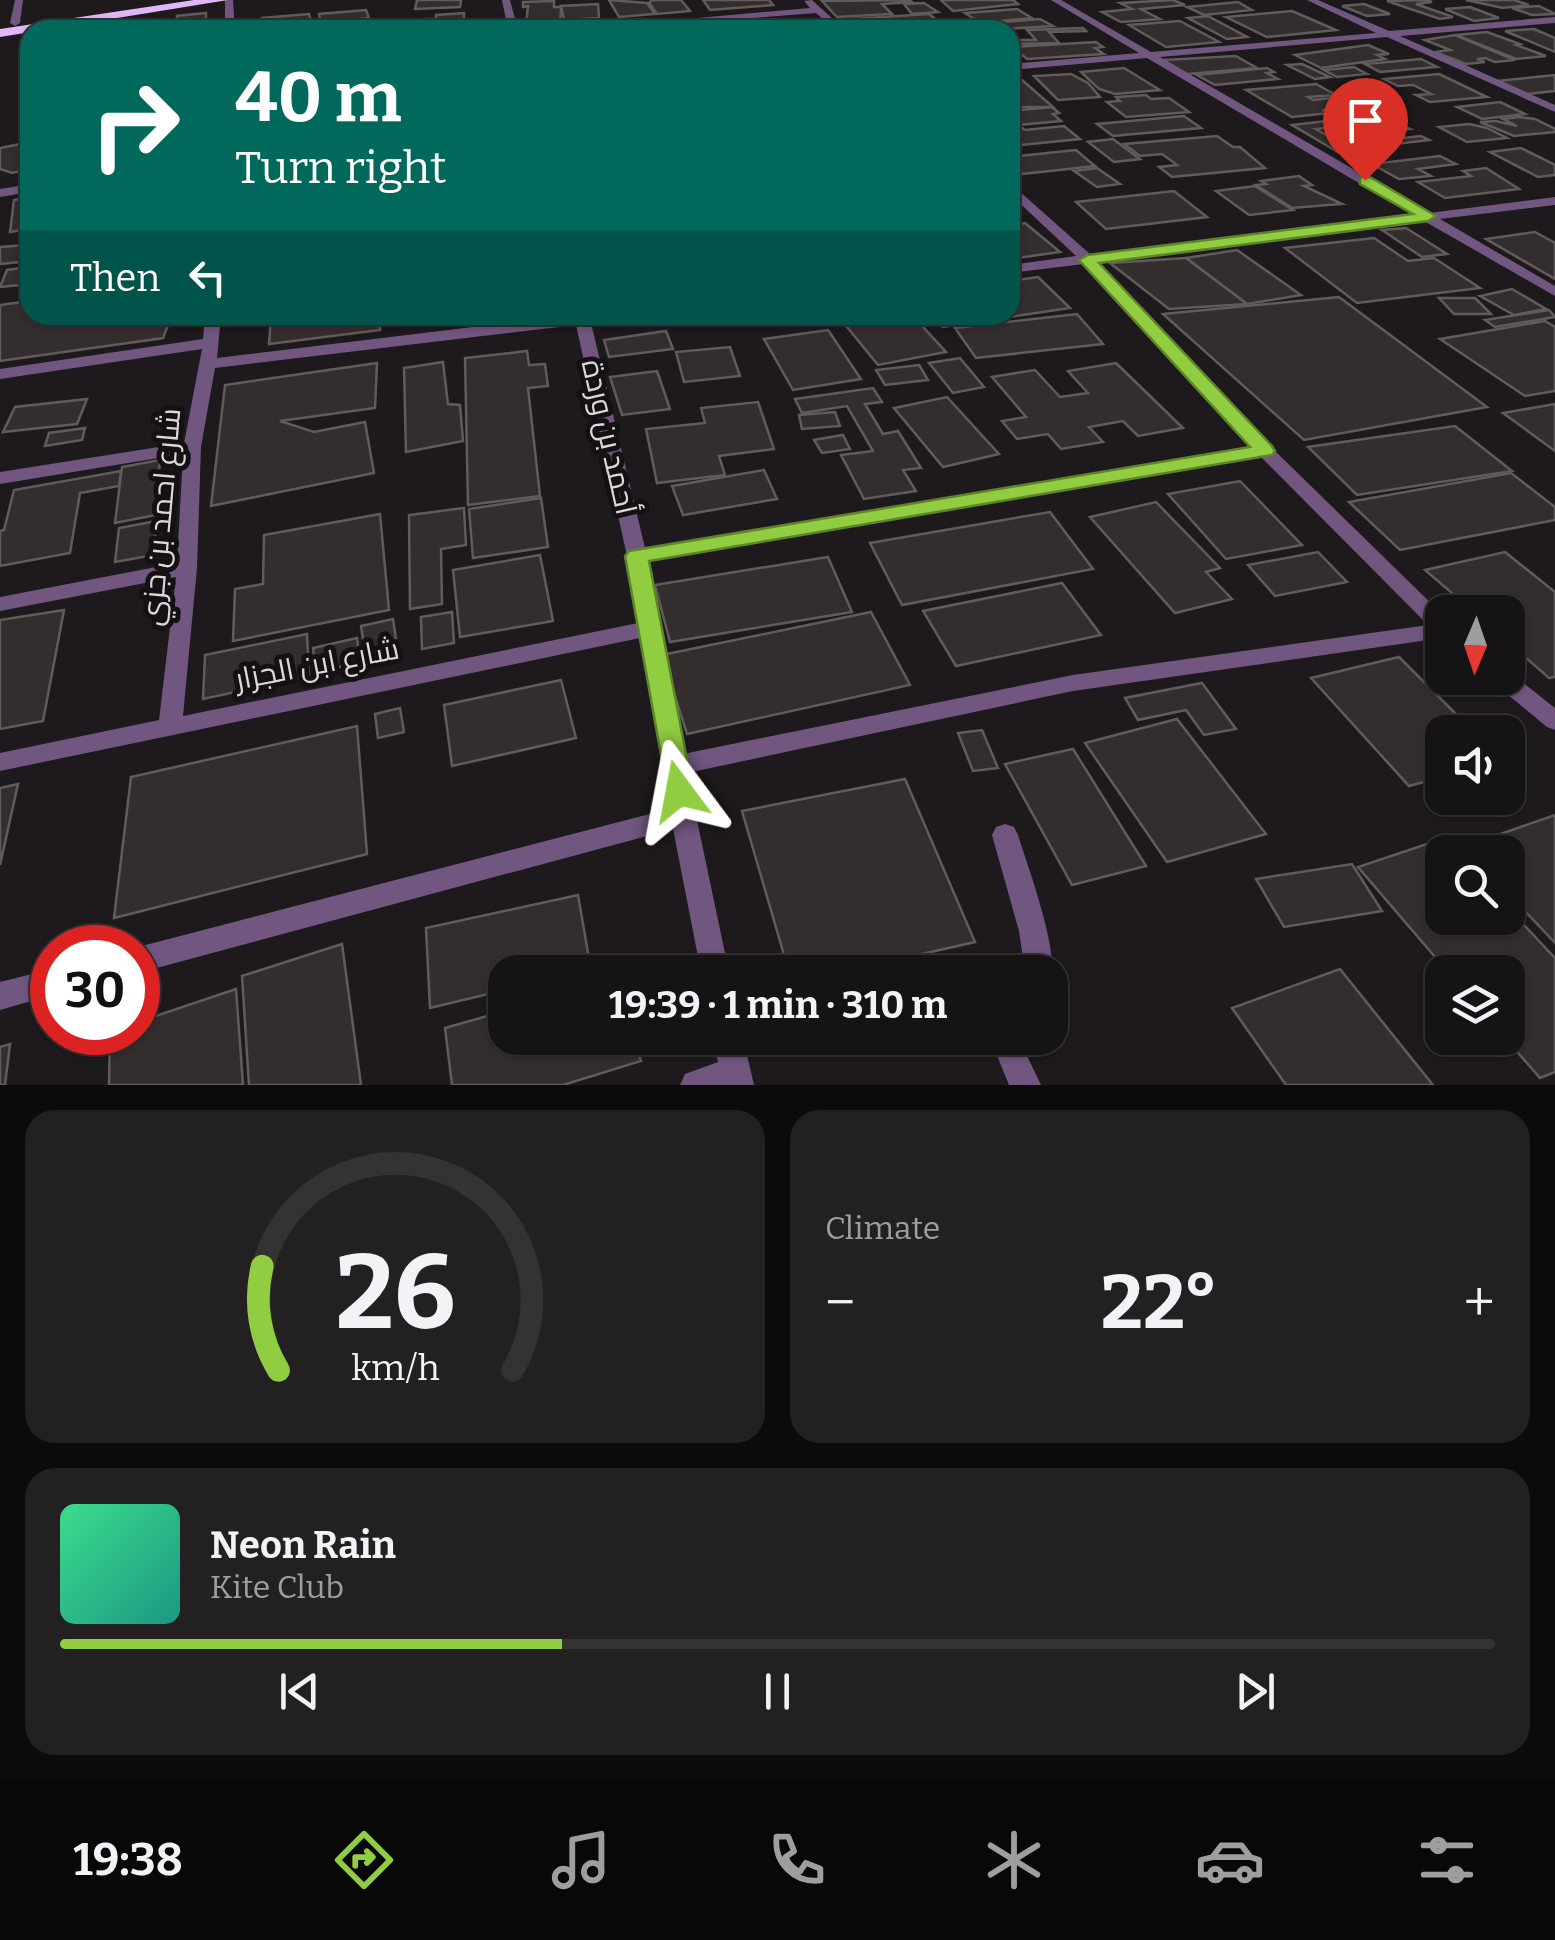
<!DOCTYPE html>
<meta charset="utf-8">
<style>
:root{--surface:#161315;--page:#232022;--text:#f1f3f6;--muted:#9e9ea0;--line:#353234;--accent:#90cd40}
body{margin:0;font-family:Bitter,Cairo,serif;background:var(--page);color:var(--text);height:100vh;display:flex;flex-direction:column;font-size:38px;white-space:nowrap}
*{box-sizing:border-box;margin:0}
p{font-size:32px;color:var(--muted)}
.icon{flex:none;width:55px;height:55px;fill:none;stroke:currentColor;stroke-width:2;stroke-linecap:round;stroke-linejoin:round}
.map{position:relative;height:1085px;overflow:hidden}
.details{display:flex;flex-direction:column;gap:25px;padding:25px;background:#0c0a0c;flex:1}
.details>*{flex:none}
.guide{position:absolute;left:20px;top:20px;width:1000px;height:305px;border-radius:30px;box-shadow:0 2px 8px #0004,0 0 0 2px var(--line);background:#00695c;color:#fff;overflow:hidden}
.needle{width:65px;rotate:182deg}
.fabs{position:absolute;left:1425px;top:595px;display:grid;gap:20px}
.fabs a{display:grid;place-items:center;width:100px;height:100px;border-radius:20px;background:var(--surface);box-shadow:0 2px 8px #0004,0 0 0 2px var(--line);font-size:50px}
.speed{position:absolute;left:30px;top:925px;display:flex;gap:20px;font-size:50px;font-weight:700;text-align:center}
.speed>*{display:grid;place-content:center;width:130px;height:130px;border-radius:50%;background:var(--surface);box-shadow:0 2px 8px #0004,0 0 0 2px var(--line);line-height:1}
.speed .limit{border:15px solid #d22;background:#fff;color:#111}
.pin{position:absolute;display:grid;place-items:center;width:85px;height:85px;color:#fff;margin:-102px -42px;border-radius:50% 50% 50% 0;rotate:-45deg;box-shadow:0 0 10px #0007}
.pin .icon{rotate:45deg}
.me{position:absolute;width:110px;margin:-55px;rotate:347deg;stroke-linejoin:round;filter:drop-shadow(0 0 8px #0008)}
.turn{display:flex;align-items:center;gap:35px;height:210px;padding:0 50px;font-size:45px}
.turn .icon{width:130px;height:130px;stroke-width:2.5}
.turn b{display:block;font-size:70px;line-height:85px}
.then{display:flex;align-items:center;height:95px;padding:0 50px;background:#0003;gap:20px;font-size:38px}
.big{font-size:75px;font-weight:700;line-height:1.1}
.details .tile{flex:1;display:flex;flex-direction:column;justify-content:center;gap:15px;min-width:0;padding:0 35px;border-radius:30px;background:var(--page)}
.details .dial{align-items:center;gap:0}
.dial svg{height:260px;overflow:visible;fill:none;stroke:var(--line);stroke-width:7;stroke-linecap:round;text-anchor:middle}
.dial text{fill:var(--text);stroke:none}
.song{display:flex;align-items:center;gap:30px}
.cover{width:120px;height:120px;border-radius:15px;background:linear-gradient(135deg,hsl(150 70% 55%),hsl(170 70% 35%))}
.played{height:10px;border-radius:5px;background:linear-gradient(90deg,var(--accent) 35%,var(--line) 35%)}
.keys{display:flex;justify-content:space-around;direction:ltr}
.heat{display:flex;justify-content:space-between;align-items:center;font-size:55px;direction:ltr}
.details .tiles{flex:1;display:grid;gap:25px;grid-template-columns:1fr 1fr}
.tile:last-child{grid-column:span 2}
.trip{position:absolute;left:488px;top:955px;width:580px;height:100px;border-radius:30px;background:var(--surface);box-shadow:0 2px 8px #0004,0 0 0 2px var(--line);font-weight:700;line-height:100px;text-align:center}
.dock{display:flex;height:160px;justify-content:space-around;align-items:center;background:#090808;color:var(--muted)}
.dock .icon{width:70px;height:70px}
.dock .current{color:var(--accent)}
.dock b{font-size:45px;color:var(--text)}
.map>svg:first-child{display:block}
.building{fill:#332d2e;stroke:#615b5b;stroke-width:2.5}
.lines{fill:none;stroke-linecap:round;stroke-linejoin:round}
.street{fill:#715680;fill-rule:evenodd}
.highway{fill:#e0b8f7;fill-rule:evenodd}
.route{fill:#90cd40;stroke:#5e852a;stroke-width:2.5}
.labels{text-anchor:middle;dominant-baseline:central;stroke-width:10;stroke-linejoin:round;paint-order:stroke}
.street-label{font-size:30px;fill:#dcd8da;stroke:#141013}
</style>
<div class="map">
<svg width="1555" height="1085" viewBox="0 0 1555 1085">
<rect width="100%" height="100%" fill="#1e191c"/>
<g class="building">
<path d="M417 0H461L460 7 415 9Z"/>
<path d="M609 0 647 3 655 14 619 17Z"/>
<path d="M652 0H681L690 11 657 14 649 3Z"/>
<path d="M703 0H769L773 5 710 10Z"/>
<path d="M909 0 912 2 882 4 892 14 837 17 822 1Z"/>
<path d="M941 0H1013L1018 4 953 11Z"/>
<path d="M1173 0 1185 5 1141 9 1160 19 1121 22 1102 12 1132 9 1120 3Z"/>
<path d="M1426 0 1432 2 1416 4 1453 17 1440 19 1387 1Z"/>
<path d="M1466 0H1514L1529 5 1503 8Z"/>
<path d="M554 1V7H561L560 26 526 24 528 6 523 7V2Z"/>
<path d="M1238 2 1252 10 1204 15 1187 7Z"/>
<path d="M924 3 938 12 912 14 904 4Z"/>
<path d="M598 4 599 18 564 20 561 6Z"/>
<path d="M1364 4 1390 14 1367 16 1342 6Z"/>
<path d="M1539 6 1555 14 1532 15 1512 8Z"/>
<path d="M1470 7 1499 18 1474 21 1445 9Z"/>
<path d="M1017 9 1032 18 980 23 965 13Z"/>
<path d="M366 10 369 18 333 22 335 30H297L296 25 262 28V18L309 14 311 21H320L319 14Z"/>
<path d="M1292 11 1336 30 1267 37 1226 17Z"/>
<path d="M206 13V24L177 27V16Z"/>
<path d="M464 13V25L440 27V22L431 23 430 30H377L378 26 423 23 424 19H436V15Z"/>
<path d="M929 14 937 20 928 21 938 30H849L845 26 857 25 851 19Z"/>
<path d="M1208 16 1247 37 1227 39 1188 18Z"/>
<path d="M152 19 160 30H77Z"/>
<path d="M1040 19 1053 26 989 30 980 24Z"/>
<path d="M780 20 789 30H712L709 26Z"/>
<path d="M1180 21 1219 42 1166 47 1129 25Z"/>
<path d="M1083 28 1086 31 1049 32 1059 43 1021 44 1018 40H1036L1027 30Z"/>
<path d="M1534 29 1555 38V52L1505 31Z"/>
<path d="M1487 32 1520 44 1516 45 1546 56 1516 59 1456 35Z"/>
<path d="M1455 35 1515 60 1495 62 1485 58 1477 59 1485 62 1466 64 1435 52 1450 50 1425 40Z"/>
<path d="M1096 42 1103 47 1095 48 1104 54 1027 59 1013 47Z"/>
<path d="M1368 45 1389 54 1377 55 1385 59 1321 68 1295 55Z"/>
<path d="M1236 56 1257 68 1187 74 1163 60Z"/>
<path d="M1421 59 1437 67 1380 72 1365 64Z"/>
<path d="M1302 64 1330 77 1315 79 1287 65Z"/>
<path d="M1354 67 1367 74 1337 77 1324 70Z"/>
<path d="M1124 68 1160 90 1115 94 1099 89 1081 72Z"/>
<path d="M1267 68 1274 72 1267 73 1278 79 1215 85 1197 75Z"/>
<path d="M1071 74 1088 83 1100 97 1058 100 1034 76Z"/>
<path d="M1439 74 1487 97 1430 102 1416 95 1431 94 1413 85 1398 86 1384 79Z"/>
<path d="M1555 75V91L1527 94 1498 81Z"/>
<path d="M1022 80 1053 107H1010V81Z"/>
<path d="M1316 84 1336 95 1308 97 1313 100 1349 96 1371 108 1322 110 1329 113 1292 117 1246 90Z"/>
<path d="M1146 95 1151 99 1169 98 1189 112 1126 117 1107 102 1120 101 1116 97Z"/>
<path d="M1500 102 1525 114 1482 119 1457 107Z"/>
<path d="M1052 107 1059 113 1053 114 1061 121 1018 125 1025 130 1064 126 1080 139 1010 146V111Z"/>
<path d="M1184 116 1201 128 1113 136 1097 124Z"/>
<path d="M1519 117 1535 119 1555 129V132L1514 136 1480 122 1496 121 1517 126 1503 119Z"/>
<path d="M1326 121 1336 127 1316 129 1351 149 1375 146 1383 151 1343 155 1292 125Z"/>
<path d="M1400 124 1410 129 1391 131 1403 138 1421 136 1429 140 1387 145 1380 141 1388 140 1377 134 1367 135 1356 129Z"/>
<path d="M1469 124 1487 128 1507 138 1467 142 1439 127Z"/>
<path d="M1217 136 1233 147H1240L1265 168 1172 177 1159 167 1177 165 1169 159 1162 154 1140 156 1124 144Z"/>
<path d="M1113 139 1140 159 1114 162 1088 142Z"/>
<path d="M30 142V169L12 173 0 169V148Z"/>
<path d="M1521 148 1555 165V175L1538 177 1490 152Z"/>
<path d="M1076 150 1095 166 1023 174 1010 162V157Z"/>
<path d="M1440 156 1456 164 1418 169 1431 176 1399 179 1372 164Z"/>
<path d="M1097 168 1120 184 1097 187 1074 171Z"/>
<path d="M1486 168 1519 189 1445 198 1418 182 1471 176 1463 171Z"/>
<path d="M1299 176 1312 185 1304 186 1342 204 1292 208 1256 185 1266 184 1261 181Z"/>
<path d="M1255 186 1293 210 1249 215 1216 191Z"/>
<path d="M1174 191 1207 217 1106 229 1076 202Z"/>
<path d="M30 197V229L10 232 14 200Z"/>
<path d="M1025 223 1060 252 1010 259V226Z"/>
<path d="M1406 228 1447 254 1422 257 1382 230Z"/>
<path d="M1535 232 1555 243V279L1486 239Z"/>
<path d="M1374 238 1408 261 1434 258 1480 288 1357 303 1285 248Z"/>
<path d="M30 239V261L0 264V247L26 245Z"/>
<path d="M1237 250 1301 295 1247 304 1186 258Z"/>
<path d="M1186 258 1247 304 1169 309 1110 263Z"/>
<path d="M30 267V284L0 287 7 270Z"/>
<path d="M1038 277 1070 308 943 327 932 315H1010V281Z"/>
<path d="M1512 289 1546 309 1514 315 1480 296Z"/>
<path d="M1339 297 1487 407 1304 440 1163 314Z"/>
<path d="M1439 298H1475L1491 314H1454Z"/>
<path d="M30 301V315H172L163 338 0 361V305Z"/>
<path d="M1549 310 1555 317 1495 327 1485 320Z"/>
<path d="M1077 314 1103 344 976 358 955 328Z"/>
<path d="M379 315 380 330 269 344 271 316Z"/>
<path d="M396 315H470L396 324Z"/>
<path d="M912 315 946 352 878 365 838 316Z"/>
<path d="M1545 321 1555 327V391L1525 396 1440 339Z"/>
<path d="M828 330 861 379 793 390 764 339Z"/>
<path d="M666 331 673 349 609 357 604 340Z"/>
<path d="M730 347 740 376 684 382 676 352Z"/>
<path d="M527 351 529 365 545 364 548 386 528 388 540 496 468 505 465 358Z"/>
<path d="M960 358 984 387 953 393 929 363Z"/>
<path d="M443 362 448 404 460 405 463 441 406 452 404 368Z"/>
<path d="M377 363 375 408 280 421 314 432 365 422 374 473 211 506 225 385Z"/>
<path d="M1116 363 1183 428 1138 436 1123 421 1089 427 1103 442 1061 449 1048 434 1017 439 1002 421 1026 417 992 377 1035 370 1060 397 1088 393 1068 371Z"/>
<path d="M919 365 928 380 885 385 876 370Z"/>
<path d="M657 371 670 409 622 415 610 377Z"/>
<path d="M873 388 882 402 865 404 883 434 898 431 921 468 903 470 916 491 864 499 841 455 873 451 847 406 802 413 795 399Z"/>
<path d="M947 397 999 454 943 467 894 408Z"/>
<path d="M87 399 77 424 3 432 15 407Z"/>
<path d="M758 402 774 449 719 456 725 475 657 483 646 429 705 423 701 408Z"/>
<path d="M1555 404V451L1503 413Z"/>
<path d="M835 412 840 426 802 429 799 415Z"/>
<path d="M1455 426 1512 471 1357 495 1308 447Z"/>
<path d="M85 428 82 440 45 446 49 433Z"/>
<path d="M843 435 850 449 822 453 814 440Z"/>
<path d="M160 460 156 515 115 523 122 467Z"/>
<path d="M764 470 777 499 683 515 672 486Z"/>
<path d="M121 471 119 486 80 493 70 553 0 566V531L4 530 14 490Z"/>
<path d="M1511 473 1555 507V520L1400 550 1349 502Z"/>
<path d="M1240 481 1302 545 1226 559 1168 494Z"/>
<path d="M541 498 548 547 473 558 469 509Z"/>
<path d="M1156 502 1220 568 1206 572 1232 599 1175 613 1090 517Z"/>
<path d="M464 508 466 545 441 549 442 604 410 609 409 515Z"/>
<path d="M1050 512 1093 569 902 605 870 543Z"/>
<path d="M380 514 389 610 233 641 235 589 263 584 264 535Z"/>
<path d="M156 521 154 555 115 562 119 528Z"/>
<path d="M1318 552 1347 582 1275 596 1248 565Z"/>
<path d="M1505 552 1555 592V677L1549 678 1508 642V612H1474L1425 570Z"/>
<path d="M540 555 553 621 460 637 453 570Z"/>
<path d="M828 557 852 612 670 642 655 585Z"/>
<path d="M1062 583 1101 635 956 666 923 611Z"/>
<path d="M64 610 43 721 0 729V620Z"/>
<path d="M452 612 454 643 422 649 421 617Z"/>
<path d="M871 612 910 685 687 734 662 655Z"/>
<path d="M393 619 398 653 366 660 361 626Z"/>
<path d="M307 634 309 676 203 699 205 655Z"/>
<path d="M357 638 360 662 316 673 313 648Z"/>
<path d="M1399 657 1474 732H1442V777L1409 786 1311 678Z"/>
<path d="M561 680 576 738 452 766 444 705Z"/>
<path d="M1202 683 1236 729 1204 735 1186 710 1138 720 1125 698Z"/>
<path d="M400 708 404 732 378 738 375 714Z"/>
<path d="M1177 719 1266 834 1167 862 1085 743Z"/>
<path d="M357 726 367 854 114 918 131 777Z"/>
<path d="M982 730 998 768 973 771 958 733Z"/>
<path d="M1073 749 1146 866 1072 885 1005 764Z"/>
<path d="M905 779 975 942 842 972H789L742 811Z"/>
<path d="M18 784 0 865V788Z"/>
<path d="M1555 815V943L1508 893V852H1468L1463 847Z"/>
<path d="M1442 839 1455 852H1442V918H1508V908L1555 958V1072L1540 1078 1505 1038 1508 972H1448L1358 867Z"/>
<path d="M1352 864 1382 911 1284 927 1256 879Z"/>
<path d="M578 895 591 970 505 972V990L430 1008 426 928Z"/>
<path d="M342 944 361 1085H249L242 976Z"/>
<path d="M1340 969 1433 1085H1286L1232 1008Z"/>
<path d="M236 989 243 1085H109L110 1032H138V1022Z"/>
<path d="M505 1011V1038H635L641 1061 563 1085H452L445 1028Z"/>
<path d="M10 1044 5 1085H0V1047Z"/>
</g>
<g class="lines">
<g class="street">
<path d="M15 0H23L20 23 15 26 10 23Z"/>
<path d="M225 0H233L235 30H225Z"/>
<path d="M502 0H510L518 30H508Z"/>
<path d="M812 0 845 30H835L816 13 602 30H562L810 8 804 1Z"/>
<path d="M1051 0H1061L1151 52 1376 33 1307 0H1318L1389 31 1555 17V23L1400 36 1555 105V112L1387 37 1160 57 1429 213 1555 197V205L1440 219 1555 286V296L1424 221 1098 262 1271 447 1442 614V638L1073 691 687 773 729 972H701L673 829 138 973V947L669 809 640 638 0 771V753L159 720 176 577 0 611V597L177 563 183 454 0 484V472L184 443 202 349 0 379V369L203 339 205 315H221L217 358 573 315H626L618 320 591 323 645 548 1252 448 1084 264 1010 273V265L1076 256 1010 194V183L1091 255 1413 215 1147 58 1010 70V64L1139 53ZM576 325 627 556 638 623 183 716 197 568 201 447 215 368ZM1261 457 1428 625 1073 675 683 754 648 561Z"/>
<path d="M30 184V192L0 197V189Z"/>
<path d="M1508 671 1555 708V730L1547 727 1495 684 1492 678H1508Z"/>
<path d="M1005 824 1014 827 1018 835C1027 864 1061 955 1050 980V972H1025L1019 931 992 835 996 827Z"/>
<path d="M52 969V995L0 1010V982Z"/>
<path d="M713 1038H743L754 1085H680L685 1074 718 1062Z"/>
<path d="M1003 1038H1033L1028 1058 1041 1085H1009L998 1058Z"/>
</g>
<path class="highway" d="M194 0H228L0 37V29Z"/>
</g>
<path class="route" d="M1360 177H1370L1436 216 1428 221 1099 263 1272 446 1275 451 1272 455 649 561 693 791 689 799 679 802 669 799 625 556 629 551 1250 447 1079 260 1088 255 1413 214 1360 184Z"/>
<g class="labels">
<g class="street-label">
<text transform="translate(609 437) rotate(77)">أحمد بن وردة</text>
<text transform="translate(161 517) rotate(-85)">شارع احمد بن جزي</text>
<text transform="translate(317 664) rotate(-11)">شارع ابن الجزار</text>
</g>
</g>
</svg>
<div class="fabs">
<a><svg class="needle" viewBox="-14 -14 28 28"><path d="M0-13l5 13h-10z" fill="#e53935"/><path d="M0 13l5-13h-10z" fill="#9e9ea0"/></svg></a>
<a><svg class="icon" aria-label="sound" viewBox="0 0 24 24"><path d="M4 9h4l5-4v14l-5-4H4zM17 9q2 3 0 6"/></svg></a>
<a><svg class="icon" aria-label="search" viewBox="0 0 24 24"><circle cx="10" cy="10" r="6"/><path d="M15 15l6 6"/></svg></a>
<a><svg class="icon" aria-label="layers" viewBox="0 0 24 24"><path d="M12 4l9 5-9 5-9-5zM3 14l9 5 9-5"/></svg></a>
</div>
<div class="speed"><div class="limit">30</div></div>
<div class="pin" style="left:1365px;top:180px;background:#d93025"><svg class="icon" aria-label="arrive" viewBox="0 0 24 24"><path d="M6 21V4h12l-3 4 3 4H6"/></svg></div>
<svg class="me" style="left:679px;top:791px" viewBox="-20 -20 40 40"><path d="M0-17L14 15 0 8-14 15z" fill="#90cd40" stroke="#fff" stroke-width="4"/></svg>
<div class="trip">19:39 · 1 min · 310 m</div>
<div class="guide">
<div class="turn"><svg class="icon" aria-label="right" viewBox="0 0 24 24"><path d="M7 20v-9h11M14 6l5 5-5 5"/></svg><div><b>40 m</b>Turn right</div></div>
<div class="then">Then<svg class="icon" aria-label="left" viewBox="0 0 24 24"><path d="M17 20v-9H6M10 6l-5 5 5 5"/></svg></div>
</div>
</div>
<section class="details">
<div class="tiles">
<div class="tile dial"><svg viewBox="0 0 100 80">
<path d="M14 69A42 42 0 1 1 86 69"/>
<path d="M14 69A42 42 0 0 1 9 37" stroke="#90cd40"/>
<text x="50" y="56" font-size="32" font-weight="700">26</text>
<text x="50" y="72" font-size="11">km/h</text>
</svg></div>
<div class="tile"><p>Climate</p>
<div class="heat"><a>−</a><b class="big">22°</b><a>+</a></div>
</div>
<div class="tile">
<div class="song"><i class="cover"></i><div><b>Neon Rain</b><p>Kite Club</p></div></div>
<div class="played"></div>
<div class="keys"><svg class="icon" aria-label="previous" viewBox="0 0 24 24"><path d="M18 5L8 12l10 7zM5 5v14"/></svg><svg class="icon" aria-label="pause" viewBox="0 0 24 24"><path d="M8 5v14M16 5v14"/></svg><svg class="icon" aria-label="next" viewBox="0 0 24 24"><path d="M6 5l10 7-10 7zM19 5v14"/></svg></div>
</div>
</div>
</section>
<nav class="dock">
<b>19:38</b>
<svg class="icon current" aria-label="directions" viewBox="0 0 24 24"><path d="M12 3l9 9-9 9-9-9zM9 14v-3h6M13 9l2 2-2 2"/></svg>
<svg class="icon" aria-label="music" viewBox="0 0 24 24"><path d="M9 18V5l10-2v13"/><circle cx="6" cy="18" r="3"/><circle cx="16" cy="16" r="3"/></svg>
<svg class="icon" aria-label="phone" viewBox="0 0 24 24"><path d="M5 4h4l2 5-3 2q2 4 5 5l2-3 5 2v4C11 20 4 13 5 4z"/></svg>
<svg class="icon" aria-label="climate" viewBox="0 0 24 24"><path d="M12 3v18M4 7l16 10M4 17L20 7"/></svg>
<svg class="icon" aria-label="car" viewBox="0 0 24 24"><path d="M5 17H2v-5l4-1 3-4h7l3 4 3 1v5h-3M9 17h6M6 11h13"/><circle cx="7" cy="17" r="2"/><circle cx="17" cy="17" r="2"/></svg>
<svg class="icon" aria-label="filters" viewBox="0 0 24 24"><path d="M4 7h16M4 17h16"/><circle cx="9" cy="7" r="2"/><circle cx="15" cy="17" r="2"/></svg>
</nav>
